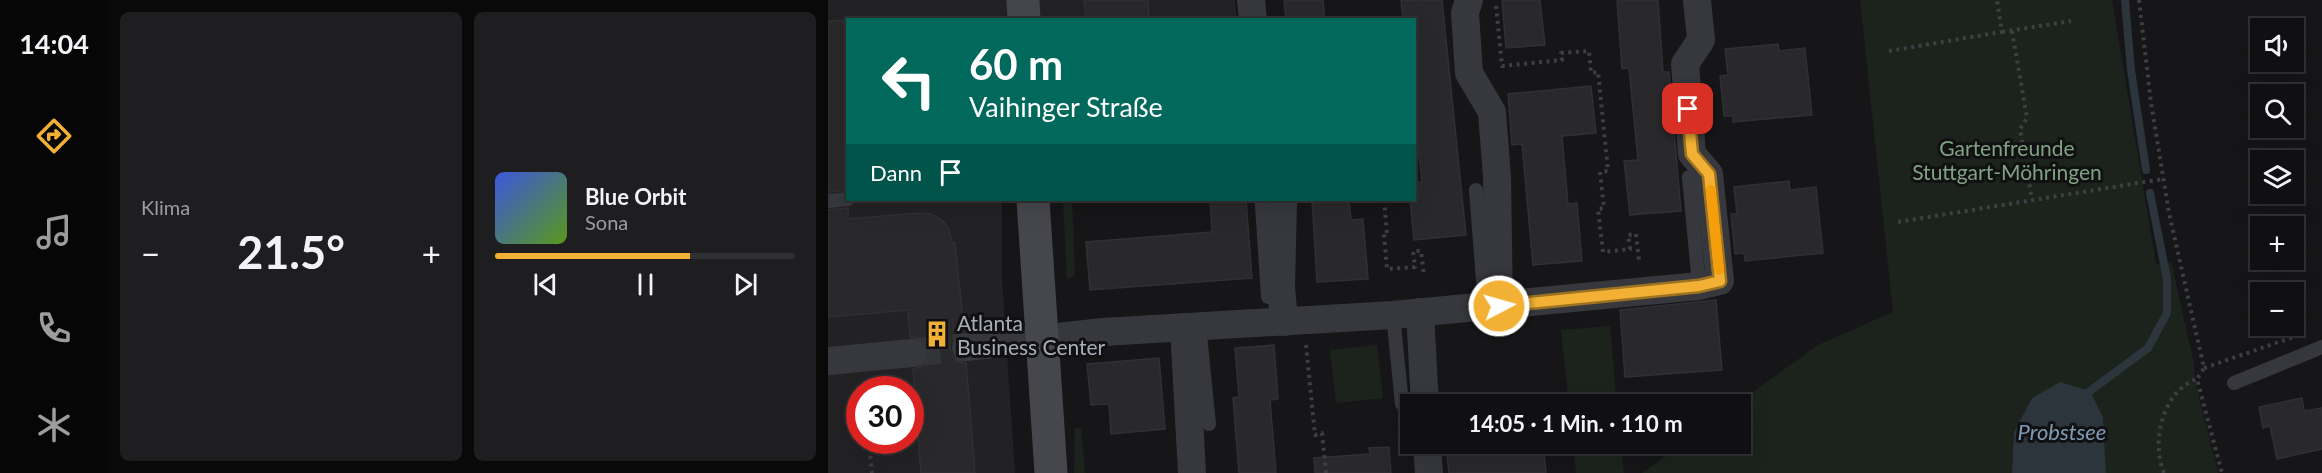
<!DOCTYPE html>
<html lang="de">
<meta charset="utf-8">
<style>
:root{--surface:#101012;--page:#1e1e20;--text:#f1f3f6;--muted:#9c9d9f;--line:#303032;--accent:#f2b134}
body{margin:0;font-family:Lato,sans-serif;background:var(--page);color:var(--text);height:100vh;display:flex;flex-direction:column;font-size:22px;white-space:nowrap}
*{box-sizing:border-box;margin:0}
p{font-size:20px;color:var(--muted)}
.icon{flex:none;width:33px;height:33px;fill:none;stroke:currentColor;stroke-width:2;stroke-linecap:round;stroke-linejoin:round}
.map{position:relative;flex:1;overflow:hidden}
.panel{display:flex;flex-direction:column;gap:12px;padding:12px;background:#09090a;width:720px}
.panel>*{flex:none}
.banner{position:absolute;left:18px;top:18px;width:570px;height:183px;border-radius:0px;box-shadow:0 6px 24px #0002,0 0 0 2px var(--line);background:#00695c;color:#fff;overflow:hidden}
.fabs{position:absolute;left:1422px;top:18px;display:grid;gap:12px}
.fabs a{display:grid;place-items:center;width:54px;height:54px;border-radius:0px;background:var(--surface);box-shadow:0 6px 24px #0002,0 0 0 2px var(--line);font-size:30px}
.speed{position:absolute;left:18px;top:376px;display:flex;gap:12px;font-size:30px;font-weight:700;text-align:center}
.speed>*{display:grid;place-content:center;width:78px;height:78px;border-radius:50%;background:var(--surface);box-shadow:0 6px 24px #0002,0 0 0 2px var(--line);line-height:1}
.speed .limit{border:9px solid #d22;background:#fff;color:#111}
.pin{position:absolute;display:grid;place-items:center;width:51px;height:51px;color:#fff;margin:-26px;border-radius:12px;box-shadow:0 3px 9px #0006}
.me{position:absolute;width:66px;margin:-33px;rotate:84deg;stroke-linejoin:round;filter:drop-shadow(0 0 4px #0008)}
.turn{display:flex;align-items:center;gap:21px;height:126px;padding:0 24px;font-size:27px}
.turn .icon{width:78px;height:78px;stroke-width:2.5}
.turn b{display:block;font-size:42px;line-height:51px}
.then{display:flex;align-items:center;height:57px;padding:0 24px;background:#0003;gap:12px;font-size:22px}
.big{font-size:45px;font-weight:700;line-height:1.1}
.panel .card{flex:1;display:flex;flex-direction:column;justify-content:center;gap:9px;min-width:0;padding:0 21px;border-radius:9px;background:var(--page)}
.song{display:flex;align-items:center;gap:18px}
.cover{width:72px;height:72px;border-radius:9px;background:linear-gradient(135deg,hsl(230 70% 55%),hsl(90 70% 35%))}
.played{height:6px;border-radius:3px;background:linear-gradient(90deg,var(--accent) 65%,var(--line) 65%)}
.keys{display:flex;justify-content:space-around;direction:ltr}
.heat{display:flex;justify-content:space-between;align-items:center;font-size:33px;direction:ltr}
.panel .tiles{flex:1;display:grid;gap:12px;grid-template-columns:repeat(2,1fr)}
.trip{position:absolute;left:572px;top:394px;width:351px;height:60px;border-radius:0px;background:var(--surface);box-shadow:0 6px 24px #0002,0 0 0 2px var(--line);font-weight:700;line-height:60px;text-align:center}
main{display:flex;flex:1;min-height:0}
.tab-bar{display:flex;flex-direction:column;width:108px;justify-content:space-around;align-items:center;background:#060607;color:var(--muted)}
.tab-bar .icon{width:42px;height:42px}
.tab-bar .selected{color:var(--accent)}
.tab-bar b{font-size:27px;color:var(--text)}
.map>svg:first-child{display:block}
.built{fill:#222225;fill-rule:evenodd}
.green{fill:#1c231d}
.water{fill:#2c353c}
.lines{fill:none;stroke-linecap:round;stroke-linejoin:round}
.stream{stroke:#2c353c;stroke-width:8}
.building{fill:#29292c;stroke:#303034;stroke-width:1.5}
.street-tunnel{stroke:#333438;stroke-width:28;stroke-dasharray:28 14;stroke-linecap:butt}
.path{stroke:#3d3f44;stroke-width:4;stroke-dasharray:3 4.5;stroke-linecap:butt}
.lane{stroke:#37383d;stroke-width:14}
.street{stroke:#37383d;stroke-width:28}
.secondary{stroke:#45474d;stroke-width:33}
.route-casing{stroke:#9d7322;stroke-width:15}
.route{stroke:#f2b134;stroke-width:10}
.slow{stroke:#f59e0b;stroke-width:10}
.labels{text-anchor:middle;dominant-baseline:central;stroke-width:6;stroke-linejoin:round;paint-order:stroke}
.park-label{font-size:21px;fill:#7fa381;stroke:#111113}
.poi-label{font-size:21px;fill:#a8adb8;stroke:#111113;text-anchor:start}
.water-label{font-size:22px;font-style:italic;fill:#7f9bb3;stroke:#111113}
</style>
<main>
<nav class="tab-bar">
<b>14:04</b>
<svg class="icon selected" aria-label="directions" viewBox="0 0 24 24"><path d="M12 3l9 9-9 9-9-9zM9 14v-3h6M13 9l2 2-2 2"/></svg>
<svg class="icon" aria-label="music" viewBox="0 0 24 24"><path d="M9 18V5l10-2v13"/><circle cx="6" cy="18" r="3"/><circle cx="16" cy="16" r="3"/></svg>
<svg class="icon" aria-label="phone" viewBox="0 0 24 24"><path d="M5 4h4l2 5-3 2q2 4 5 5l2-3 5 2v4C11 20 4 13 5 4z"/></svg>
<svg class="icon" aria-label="climate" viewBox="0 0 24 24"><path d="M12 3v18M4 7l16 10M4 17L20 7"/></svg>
</nav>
<section class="panel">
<div class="tiles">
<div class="card"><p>Klima</p>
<div class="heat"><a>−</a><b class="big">21.5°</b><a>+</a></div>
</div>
<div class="card">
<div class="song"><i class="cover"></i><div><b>Blue Orbit</b><p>Sona</p></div></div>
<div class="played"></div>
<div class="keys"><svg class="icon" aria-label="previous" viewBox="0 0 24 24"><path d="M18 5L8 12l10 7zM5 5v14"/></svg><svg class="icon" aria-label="pause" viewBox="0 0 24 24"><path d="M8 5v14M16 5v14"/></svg><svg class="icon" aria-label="next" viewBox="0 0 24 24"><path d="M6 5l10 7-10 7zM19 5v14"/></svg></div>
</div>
</div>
</section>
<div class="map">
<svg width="1494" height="473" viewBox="0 0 1494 473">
<rect width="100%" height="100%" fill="#161618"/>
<path class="built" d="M0 0H407L409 19 20 20V200H174V279L187 473H0ZM32 390H82V441H32Z"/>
<g class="green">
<path d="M1032 0H1284L1328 264 1343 261 1366 364 1367 381 1390 473H1278L1275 417 1262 391 1232 382 1204 398 1186 432 1184 473H814L854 444H912V405H907L990 345 1065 312Z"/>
<path d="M235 200H244L247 274 241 279 239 278Z"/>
<path d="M782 326 789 405H741L733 330Z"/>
<path d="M549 345 555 398 508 403 502 350Z"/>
<path d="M247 428H253L257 473H246Z"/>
<path d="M745 444H793L796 473H748Z"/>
</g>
<path class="water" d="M1232 382 1262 391 1275 417 1278 473H1184L1186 432 1204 398Z"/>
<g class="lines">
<g class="stream">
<path d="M1297 0 1303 70 1318 170"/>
<path d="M1262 391 1320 348 1339 313V279L1322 193"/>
</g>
</g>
<g class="building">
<path d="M256 0H320L321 20H258Z"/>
<path d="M456 0H495L497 20H458Z"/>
<path d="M573 0H614L638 235 586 240 582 200H586V182H594L586 111V20H575Z"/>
<path d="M674 0H712L717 45 678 48Z"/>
<path d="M789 0H830L835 72H841L853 211 802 215 796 161 810 160 801 68 794 69Z"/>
<path d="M20 20V190L0 192V21Z"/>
<path d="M950 44 951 51 977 48 984 115 905 122V116H896L892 76 900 75 897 49Z"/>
<path d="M763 86 768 133 734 136 740 204 749 203 754 261 705 265 694 144 684 145 680 94Z"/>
<path d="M961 181 962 190 988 187 995 253 917 261 916 253 907 254 903 214H909L906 187Z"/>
<path d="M382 200H418L424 278 262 290 258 242 384 232Z"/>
<path d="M484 200H521L523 220 535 219 540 279 489 282Z"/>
<path d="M20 208V219L91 213 103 214 114 220 121 229 124 243H127L136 331 128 334 123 340 122 348 125 357 131 362 138 363 147 473H93L85 369 94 366 99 360 100 352 97 343 90 338 82 337 80 310 0 317V210Z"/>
<path d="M888 300 894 370 797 377 792 310Z"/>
<path d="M446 345 450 399 442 400 448 473H411L405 398 411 397 407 348Z"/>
<path d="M331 358 337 429 283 434 281 404 263 405 259 364Z"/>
<path d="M1474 398 1476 411 1494 408V449L1449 459 1442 426 1435 428 1431 407Z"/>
<path d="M618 444H715L718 473H621Z"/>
<path d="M561 447 563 473H487L486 458 542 454 541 448Z"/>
</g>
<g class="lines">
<path class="street-tunnel" d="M84 353 138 347"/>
<g class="path">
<path d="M1311 0 1323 103 1341 213 1376 368 1369 379 1394 473"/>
<path d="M668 6 674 66 734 60 733 53 761 51 763 73 770 72 780 171 772 172 776 208 770 209 775 252 802 249 800 235 808 234 811 260"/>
<path d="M1184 31 1199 118 1192 129 1204 200"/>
<path d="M1174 32 1243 21"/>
<path d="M1061 51 1174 32 1169 0"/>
<path d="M556 200 559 234H556L559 269 587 267 585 251H593L596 275"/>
<path d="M1070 222 1335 179"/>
<path d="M478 345 487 435 494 433 498 473"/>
<path d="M1376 368 1477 333"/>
<path d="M41 441 44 473"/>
<path d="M1336 473C1323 442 1334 391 1369 379"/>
</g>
<g class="lane">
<path d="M861 177 871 286"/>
<path d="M648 190 657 307"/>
<path d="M0 201 20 199"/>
<path d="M434 205 440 297"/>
<path d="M565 315 574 404"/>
<path d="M371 325 381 424"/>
<path d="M1406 383 1494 347"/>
</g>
<g class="street">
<path d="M423 0 425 20"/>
<path d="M641 0 637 13 641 73 664 112 669 177 671 306"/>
<path d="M455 200 453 287 456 322"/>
<path d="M592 312 597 405"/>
<path d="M356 327 364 473"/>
<path d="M138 347 275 332 565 315 871 286 892 281 881 174 864 154 857 64 873 40 869 0"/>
<path d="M0 361 84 353"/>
<path d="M599 444 601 473"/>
</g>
<g class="secondary">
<path d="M195 0 196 20"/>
<path d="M205 200 223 473"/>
</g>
</g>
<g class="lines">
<g class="route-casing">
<path id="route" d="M671 306 871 286 892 281 881 174 864 154 860 109"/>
</g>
<use href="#route" class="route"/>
<path class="slow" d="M883 190 891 270"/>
</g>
<defs>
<g id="building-bare" transform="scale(2.07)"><path d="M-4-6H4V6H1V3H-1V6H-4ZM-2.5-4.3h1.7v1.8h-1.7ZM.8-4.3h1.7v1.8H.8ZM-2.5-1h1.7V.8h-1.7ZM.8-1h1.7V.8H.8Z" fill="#f2b134" stroke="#111113" stroke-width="2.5" paint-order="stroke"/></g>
</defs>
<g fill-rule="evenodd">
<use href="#building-bare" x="109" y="334"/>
</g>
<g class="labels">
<g class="park-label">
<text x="1179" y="147">Gartenfreunde<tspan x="1179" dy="24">Stuttgart-Möhringen</tspan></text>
</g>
<g class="poi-label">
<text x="129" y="322">Atlanta<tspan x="129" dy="24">Business Center</tspan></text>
</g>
<g class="water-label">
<text x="1234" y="431">Probstsee</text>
</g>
</g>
</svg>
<div class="fabs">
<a><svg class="icon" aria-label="sound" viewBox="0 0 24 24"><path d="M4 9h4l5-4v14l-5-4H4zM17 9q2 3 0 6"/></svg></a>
<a><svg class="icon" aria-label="search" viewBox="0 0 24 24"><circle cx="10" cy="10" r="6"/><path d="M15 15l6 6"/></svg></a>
<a><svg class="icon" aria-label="layers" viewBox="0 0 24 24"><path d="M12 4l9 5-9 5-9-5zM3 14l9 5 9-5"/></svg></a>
<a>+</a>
<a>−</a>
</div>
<div class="speed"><div class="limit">30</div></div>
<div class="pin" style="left:860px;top:109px;background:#d93025"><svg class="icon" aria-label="arrive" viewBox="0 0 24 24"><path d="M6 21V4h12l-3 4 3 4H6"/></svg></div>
<svg class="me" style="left:671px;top:306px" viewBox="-20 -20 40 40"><circle r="17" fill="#f2b134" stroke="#fff" stroke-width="3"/><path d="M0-11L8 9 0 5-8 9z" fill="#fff"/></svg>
<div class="trip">14:05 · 1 Min. · 110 m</div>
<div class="banner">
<div class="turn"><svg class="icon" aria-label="left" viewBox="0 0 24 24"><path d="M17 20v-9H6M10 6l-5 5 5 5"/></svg><div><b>60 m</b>Vaihinger Straße</div></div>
<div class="then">Dann<svg class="icon" aria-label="arrive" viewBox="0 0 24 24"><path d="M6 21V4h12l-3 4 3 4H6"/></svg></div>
</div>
</div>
</main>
